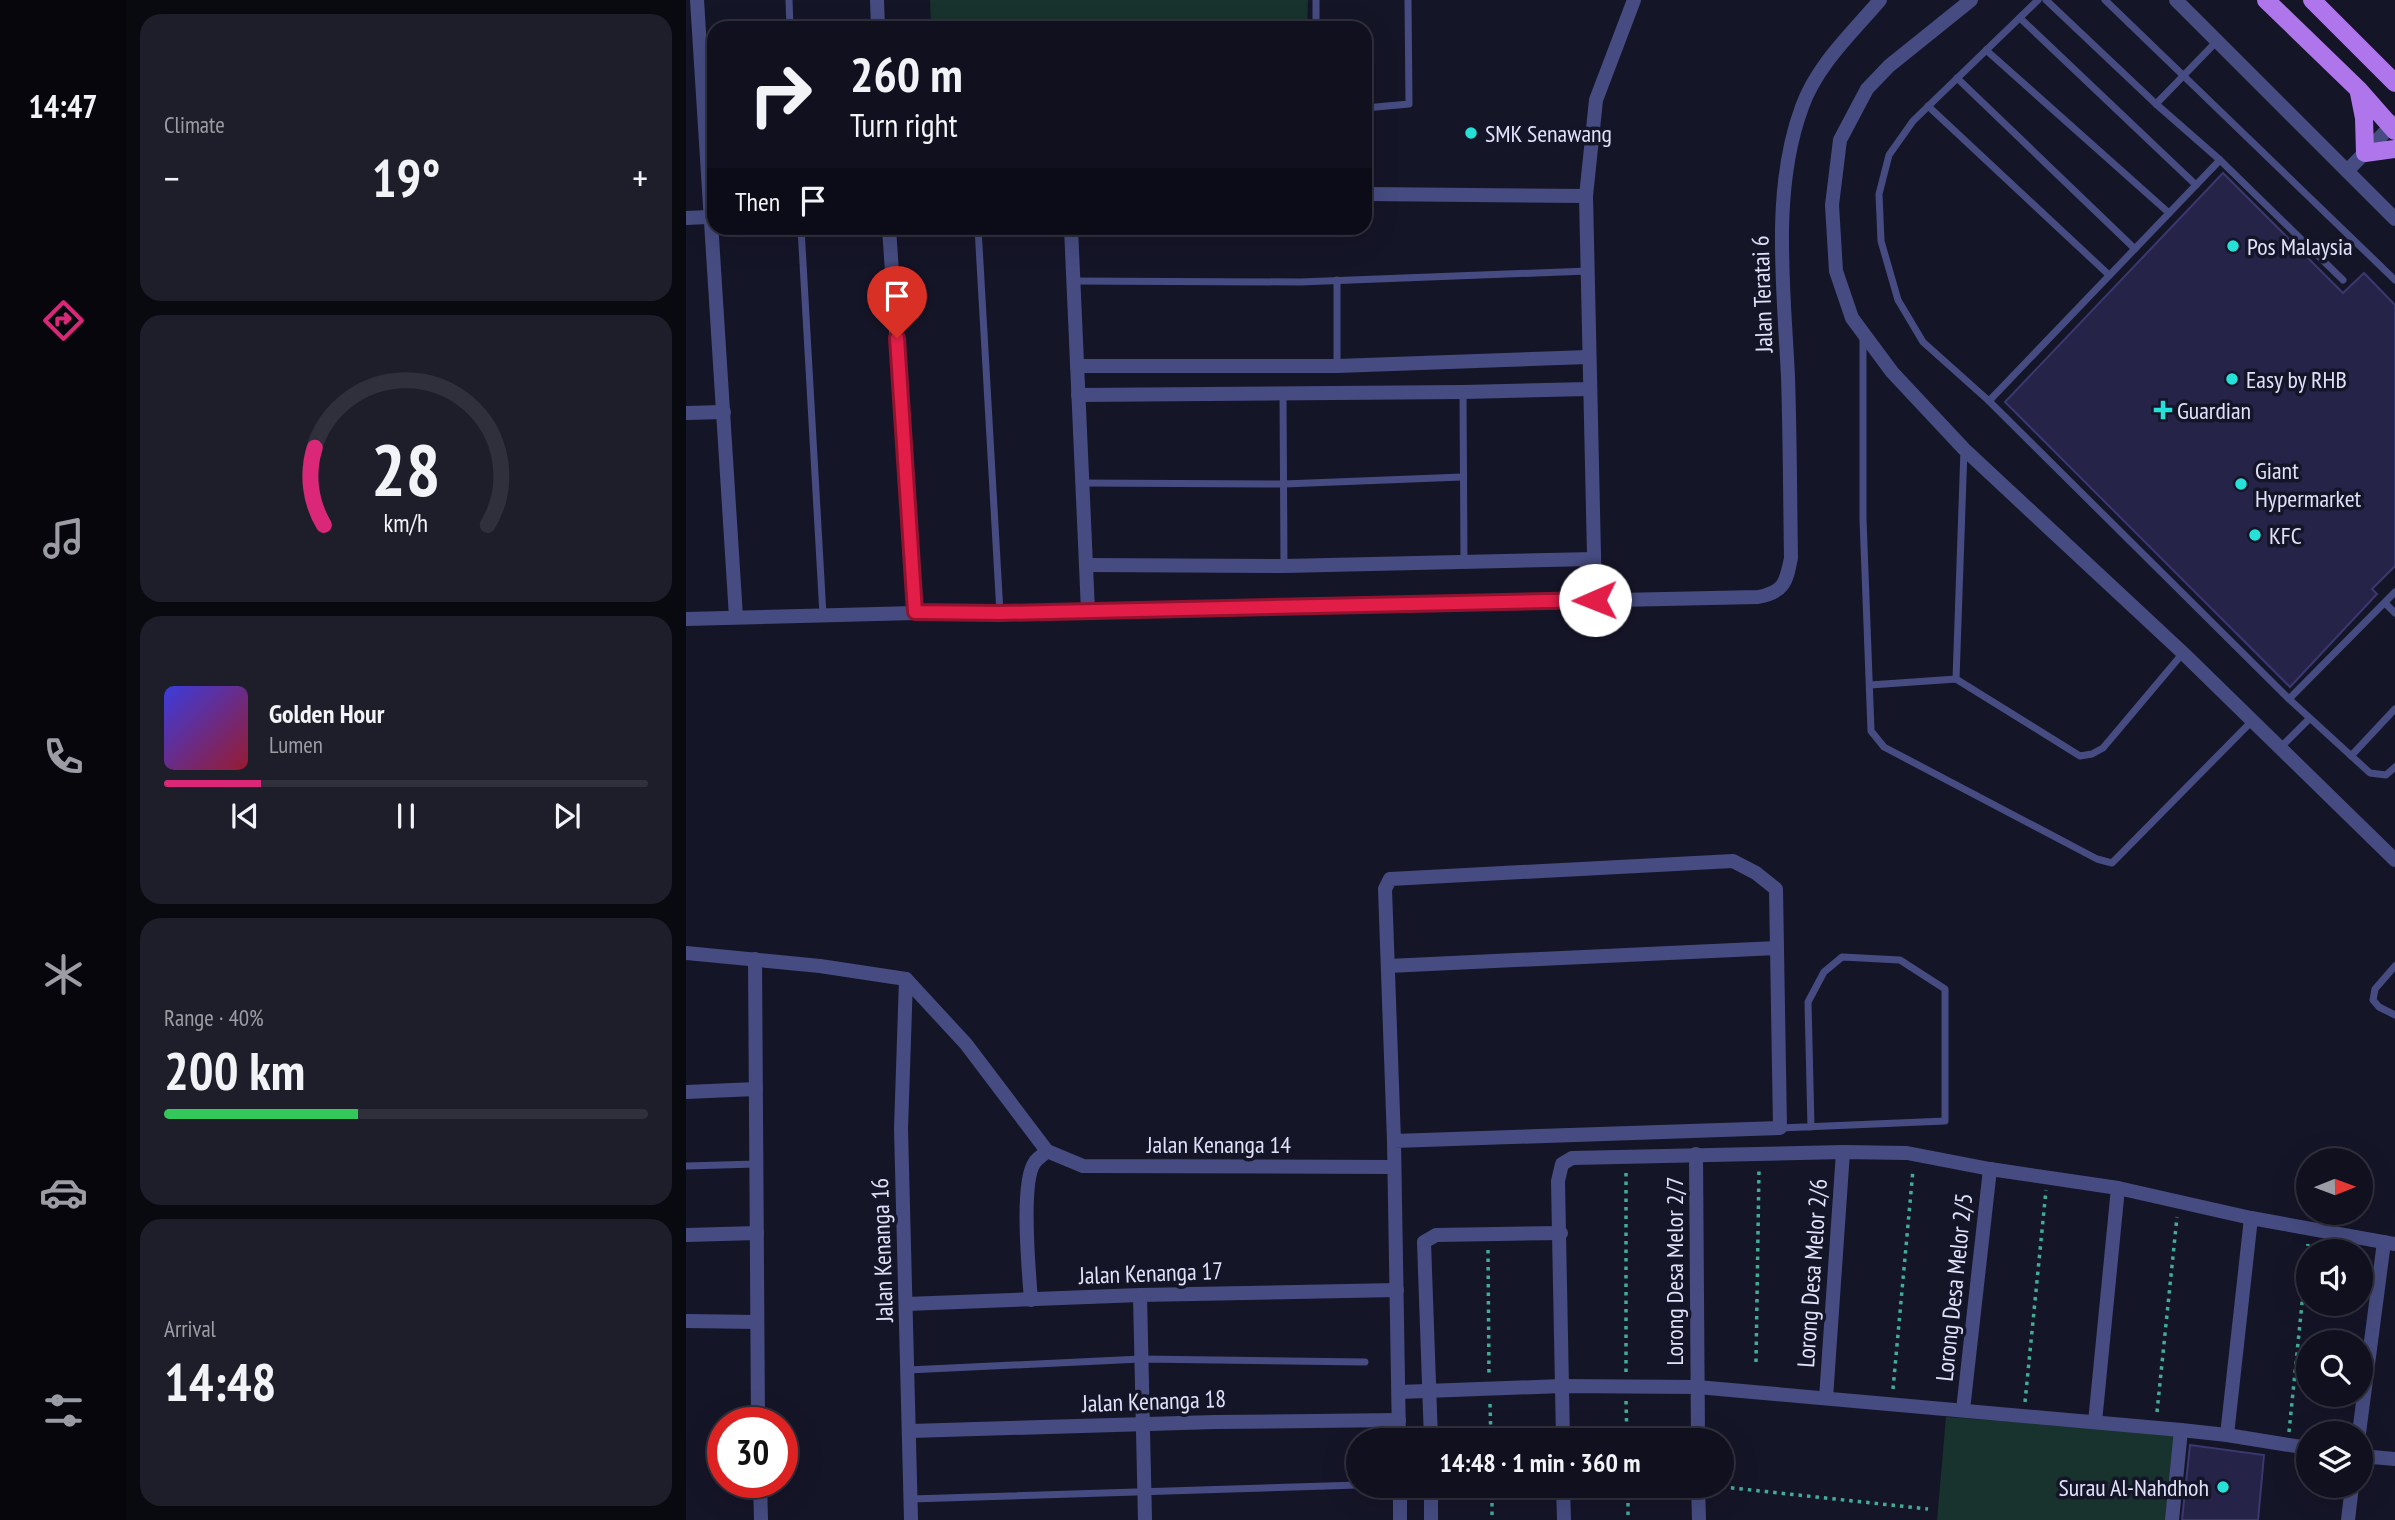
<!DOCTYPE html>
<meta charset="utf-8">
<style>
:root{--surface:#10101e;--page:#1e1e2b;--text:#f1f3f6;--muted:#9c9da4;--line:#30303c;--accent:#db2777}
body{margin:0;font-family:"PT Sans Narrow",sans-serif;background:var(--page);color:var(--text);height:100vh;display:flex;flex-direction:column;font-size:26px;white-space:nowrap}
*{box-sizing:border-box;margin:0}
p{font-size:23px;color:var(--muted)}
.icon{flex:none;width:38px;height:38px;fill:none;stroke:currentColor;stroke-width:2;stroke-linecap:round;stroke-linejoin:round}
.map{position:relative;flex:1;overflow:hidden}
.details{display:flex;flex-direction:column;gap:14px;padding:14px;background:#090910;width:560px}
.details>*{flex:none}
.hud{position:absolute;left:21px;top:21px;width:665px;height:214px;border-radius:21px;box-shadow:0 7px 28px #0002,0 0 0 2px var(--line);background:#10101e;color:var(--text);overflow:hidden}
.needle{width:46px;rotate:89deg}
.controls{position:absolute;left:1610px;top:1148px;display:grid;gap:14px}
.controls a{display:grid;place-items:center;width:77px;height:77px;border-radius:50%;background:var(--surface);box-shadow:0 7px 28px #0002,0 0 0 2px var(--line);font-size:35px}
.speed{position:absolute;left:21px;top:1407px;display:flex;gap:14px;font-size:35px;font-weight:700;text-align:center}
.speed>*{display:grid;place-content:center;width:91px;height:91px;border-radius:50%;background:var(--surface);box-shadow:0 7px 28px #0002,0 0 0 2px var(--line);line-height:1}
.speed .limit{border:10px solid #d22;background:#fff;color:#111}
.pin{position:absolute;display:grid;place-items:center;width:60px;height:60px;color:#fff;margin:-72px -30px;border-radius:50% 50% 50% 0;rotate:-45deg;box-shadow:0 0 7px #0007}
.pin .icon{rotate:45deg}
.me{position:absolute;width:77px;margin:-38px;rotate:269deg;stroke-linejoin:round;filter:drop-shadow(0 0 5px #0008)}
.turn{display:flex;align-items:center;gap:24px;height:147px;padding:0 28px;font-size:32px}
.turn .icon{width:91px;height:91px;stroke-width:2.5}
.turn b{display:block;font-size:49px;line-height:60px}
.then{display:flex;align-items:center;height:66px;padding:0 28px;background:#0003;gap:14px;font-size:26px}
.big{font-size:52px;font-weight:600;line-height:1.1}
.details .tile{flex:1;display:flex;flex-direction:column;justify-content:center;gap:10px;min-width:0;padding:0 24px;border-radius:21px;background:var(--page)}
.details .dial{align-items:center;gap:0}
.dial svg{height:182px;overflow:visible;fill:none;stroke:var(--line);stroke-width:7;stroke-linecap:round;text-anchor:middle}
.dial text{fill:var(--text);stroke:none}
.song{display:flex;align-items:center;gap:21px}
.cover{width:84px;height:84px;border-radius:10px;background:linear-gradient(135deg,hsl(240 70% 55%),hsl(350 70% 35%))}
.played{height:7px;border-radius:4px;background:linear-gradient(90deg,var(--accent) 20%,var(--line) 20%)}
.keys{display:flex;justify-content:space-around;direction:ltr}
.heat{display:flex;justify-content:space-between;align-items:center;font-size:38px;direction:ltr}
.charge{height:10px;border-radius:5px;background:linear-gradient(90deg,#34c759 40%,var(--line) 0)}
.trip{position:absolute;left:660px;top:1428px;width:388px;height:70px;border-radius:35px;background:var(--surface);box-shadow:0 7px 28px #0002,0 0 0 2px var(--line);font-weight:600;line-height:70px;text-align:center}
main{display:flex;flex:1;min-height:0}
.tabs{display:flex;flex-direction:column;width:126px;justify-content:space-around;align-items:center;background:#06060c;color:var(--muted)}
.tabs .icon{width:49px;height:49px}
.tabs .on{color:var(--accent)}
.tabs b{font-size:32px;color:var(--text)}
.map>svg:first-child{display:block}
.green{fill:#18322d}
.building{fill:#252347;stroke:#3b3870;stroke-width:2}
.lines{fill:none;stroke-linecap:round;stroke-linejoin:round}
.path{stroke:#42ad97;stroke-width:3.5;stroke-dasharray:3.5 5;stroke-linecap:butt}
.lane{stroke:#464c81;stroke-width:7}
.street{stroke:#464c81;stroke-width:14}
.primary{stroke:#af76ec;stroke-width:18}
.route-casing{stroke:#92132f;stroke-width:18}
.route{stroke:#e11d48;stroke-width:12}
.poi-dot{fill:#26e1d8;stroke:#151528;stroke-width:2.5}
.labels{text-anchor:middle;dominant-baseline:central;stroke-width:7;stroke-linejoin:round;paint-order:stroke}
.poi-label{font-size:24px;fill:#e0e1fb;stroke:#151528;text-anchor:start}
.street-label{font-size:24px;fill:#e0e1fb;stroke:#151528}
</style>
<main>
<nav class="tabs">
<b>14:47</b>
<svg class="icon on" aria-label="directions" viewBox="0 0 24 24"><path d="M12 3l9 9-9 9-9-9zM9 14v-3h6M13 9l2 2-2 2"/></svg>
<svg class="icon" aria-label="music" viewBox="0 0 24 24"><path d="M9 18V5l10-2v13"/><circle cx="6" cy="18" r="3"/><circle cx="16" cy="16" r="3"/></svg>
<svg class="icon" aria-label="phone" viewBox="0 0 24 24"><path d="M5 4h4l2 5-3 2q2 4 5 5l2-3 5 2v4C11 20 4 13 5 4z"/></svg>
<svg class="icon" aria-label="climate" viewBox="0 0 24 24"><path d="M12 3v18M4 7l16 10M4 17L20 7"/></svg>
<svg class="icon" aria-label="car" viewBox="0 0 24 24"><path d="M5 17H2v-5l4-1 3-4h7l3 4 3 1v5h-3M9 17h6M6 11h13"/><circle cx="7" cy="17" r="2"/><circle cx="17" cy="17" r="2"/></svg>
<svg class="icon" aria-label="filters" viewBox="0 0 24 24"><path d="M4 7h16M4 17h16"/><circle cx="9" cy="7" r="2"/><circle cx="15" cy="17" r="2"/></svg>
</nav>
<section class="details">
<div class="tile"><p>Climate</p>
<div class="heat"><a>−</a><b class="big">19°</b><a>+</a></div>
</div>
<div class="tile dial"><svg viewBox="0 0 100 80">
<path d="M14 69A42 42 0 1 1 86 69"/>
<path d="M14 69A42 42 0 0 1 10 35" stroke="#db2777"/>
<text x="50" y="56" font-size="32" font-weight="700">28</text>
<text x="50" y="72" font-size="11">km/h</text>
</svg></div>
<div class="tile">
<div class="song"><i class="cover"></i><div><b>Golden Hour</b><p>Lumen</p></div></div>
<div class="played"></div>
<div class="keys"><svg class="icon" aria-label="previous" viewBox="0 0 24 24"><path d="M18 5L8 12l10 7zM5 5v14"/></svg><svg class="icon" aria-label="pause" viewBox="0 0 24 24"><path d="M8 5v14M16 5v14"/></svg><svg class="icon" aria-label="next" viewBox="0 0 24 24"><path d="M6 5l10 7-10 7zM19 5v14"/></svg></div>
</div>
<div class="tile"><p>Range · 40%</p><b class="big">200 km</b><div class="charge"></div></div>
<div class="tile"><p>Arrival</p><b class="big">14:48</b></div>
</section>
<div class="map">
<svg width="1709" height="1520" viewBox="0 0 1709 1520">
<rect width="100%" height="100%" fill="#151528"/>
<g class="green">
<path d="M244 0H622L621 28H245Z"/>
<path d="M1260 1417 1490 1434 1483 1520H1251Z"/>
</g>
<g class="building">
<path d="M1537 173 1657 293 1678 273 1709 305V566L1686 589 1691 594 1604 687 1319 402Z"/>
<path d="M1504 1445 1578 1455 1572 1520H1496Z"/>
</g>
<g class="lines">
<g class="path">
<path d="M802 1250 803 1376"/>
<path d="M1070 1362 1073 1169"/>
<path d="M940 1372V1170"/>
<path d="M1207 1389 1227 1170"/>
<path d="M940 1401 941 1440"/>
<path d="M1339 1402 1360 1190"/>
<path d="M804 1404 805 1440"/>
<path d="M1471 1412 1491 1217"/>
<path d="M1603 1432 1622 1244"/>
<path d="M806 1486V1520"/>
<path d="M942 1486V1520"/>
<path d="M1028 1486 1242 1509"/>
</g>
<g class="lane">
<path d="M103 0 104 28"/>
<path d="M630 0V28"/>
<path d="M1352 0 1227 121 1203 155 1193 194 1195 241 1212 300 1237 342 1303 401 1603 699 1684 773 1700 775 1709 767"/>
<path d="M1360 0 1470 104"/>
<path d="M1419 0 1709 280"/>
<path d="M1334 18 1510 185"/>
<path d="M1531 41 1470 104 1534 160 1657 280"/>
<path d="M1300 50 1483 213"/>
<path d="M1271 78 1449 249"/>
<path d="M1242 106 1423 275"/>
<path d="M679 108 723 104 722 0"/>
<path d="M115 228 137 615"/>
<path d="M292 228 314 613"/>
<path d="M651 280V366"/>
<path d="M387 281 614 282 902 271"/>
<path d="M1177 335V519L1185 731 1198 747 1411 859 1426 863 1566 721"/>
<path d="M777 392 778 562"/>
<path d="M597 393 598 566"/>
<path d="M1303 401 1534 160"/>
<path d="M396 483 598 484 776 477"/>
<path d="M1699 603 1709 613"/>
<path d="M1270 679 1278 449"/>
<path d="M1184 685 1270 679 1394 756 1406 754 1417 748 1497 653"/>
<path d="M1603 699 1709 592"/>
<path d="M1595 747 1623 719"/>
<path d="M1665 756 1709 709"/>
<path d="M1709 966 1689 989 1687 1000 1693 1007 1709 1015"/>
<path d="M1094 1128 1259 1121V989L1214 960 1156 957 1138 972 1122 1002 1125 1127"/>
<path d="M0 1166 70 1164"/>
<path d="M222 1370 455 1359 679 1362"/>
<path d="M225 1499 672 1485"/>
</g>
<g class="street">
<path d="M11 0 50 617"/>
<path d="M191 0 192 28"/>
<path d="M1285 0 1203 66 1181 89 1154 140 1146 205 1150 271 1166 318 1206 372 1278 449 1497 653 1709 860"/>
<path d="M1490 0 1709 219"/>
<path d="M1661 171 1709 122"/>
<path d="M679 194 900 196"/>
<path d="M0 218 23 217"/>
<path d="M203 228 229 613"/>
<path d="M385 228 402 611"/>
<path d="M391 366H651L902 357"/>
<path d="M392 395 777 392 903 389"/>
<path d="M0 413 38 412"/>
<path d="M400 565 598 566 908 559"/>
<path d="M909 600 900 196 910 100 948 0"/>
<path d="M0 619 229 613H314L1072 597C1098 592 1100 583 1105 558 1104 498 1104 437 1102 377 1098 290 1085 190 1116 107 1131 65 1166 33 1194 0"/>
<path d="M0 953 134 966 220 979 280 1044 361 1151 397 1166 707 1167"/>
<path d="M69 959 72 1423"/>
<path d="M702 966 1091 948"/>
<path d="M220 979 215 1129 225 1520"/>
<path d="M0 1092 70 1089"/>
<path d="M708 1141 1094 1128 1090 889 1070 873 1047 861 704 879 699 889 708 1141 713 1440"/>
<path d="M1010 1154 1012 1440"/>
<path d="M0 1235 71 1233"/>
<path d="M454 1295 459 1520"/>
<path d="M345 1300C343 1273 334 1181 349 1162 352 1158 357 1155 361 1151"/>
<path d="M220 1304 454 1295 711 1290"/>
<path d="M0 1321 71 1322"/>
<path d="M713 1392 876 1386 1011 1387 1495 1430 1541 1435 1622 1448"/>
<path d="M1140 1398 1157 1152"/>
<path d="M1277 1410 1304 1169"/>
<path d="M1409 1422 1432 1188"/>
<path d="M224 1431 529 1422 713 1420"/>
<path d="M1673 1433 1698 1242"/>
<path d="M1541 1435 1565 1218"/>
<path d="M745 1440 738 1242 750 1235 875 1233"/>
<path d="M877 1440 872 1181 876 1164 886 1158 1157 1152 1221 1153 1304 1169 1432 1188 1565 1218 1709 1244"/>
<path d="M1675 1456 1709 1459"/>
<path d="M74 1482 75 1520"/>
<path d="M714 1486V1520"/>
<path d="M745 1486V1520"/>
<path d="M877 1486 878 1520"/>
<path d="M1012 1486 1013 1520"/>
<path d="M1486 1520 1495 1430"/>
<path d="M1662 1520 1666 1486"/>
</g>
<g class="primary">
<path d="M1580 0 1673 90 1709 131"/>
<path d="M1626 0 1709 83"/>
<path d="M1673 93 1678 118 1679 153 1709 149"/>
</g>
</g>
<g class="lines">
<g class="route-casing">
<path id="route" d="M211 338 229 612 314 613 909 600"/>
</g>
<use href="#route" class="route"/>
</g>
<g class="poi-dot">
<circle cx="785" cy="133" r="7"/>
<circle cx="1547" cy="246" r="7"/>
<circle cx="1546" cy="379" r="7"/>
<path d="M1473.5 399.5h7v7h7v7h-7v7h-7v-7h-7v-7h7z"/>
<circle cx="1555" cy="484" r="7"/>
<circle cx="1569" cy="535" r="7"/>
<circle cx="1537" cy="1487" r="7"/>
</g>
<g class="labels">
<g class="poi-label">
<text x="799" y="133">SMK Senawang</text>
<text x="1561" y="246">Pos Malaysia</text>
<text x="1560" y="379">Easy by RHB</text>
<text x="1491" y="410">Guardian</text>
<text x="1569" y="470">Giant<tspan x="1569" dy="28">Hypermarket</tspan></text>
<text x="1583" y="535">KFC</text>
<text x="1523" y="1487" text-anchor="end">Surau Al-Nahdhoh</text>
</g>
<g class="street-label">
<text transform="translate(1076 294) rotate(-92)">Jalan Teratai 6</text>
<text x="533" y="1144">Jalan Kenanga 14</text>
<text transform="translate(196 1250) rotate(-92)">Jalan Kenanga 16</text>
<text transform="translate(988 1271) rotate(-90)">Lorong Desa Melor 2/7</text>
<text transform="translate(465 1273) rotate(-2)">Jalan Kenanga 17</text>
<text transform="translate(1126 1273) rotate(-86)">Lorong Desa Melor 2/6</text>
<text transform="translate(1268 1287) rotate(-84)">Lorong Desa Melor 2/5</text>
<text transform="translate(468 1401) rotate(-2)">Jalan Kenanga 18</text>
</g>
</g>
</svg>
<div class="controls">
<a><svg class="needle" viewBox="-14 -14 28 28"><path d="M0-13l5 13h-10z" fill="#e53935"/><path d="M0 13l5-13h-10z" fill="#9c9da4"/></svg></a>
<a><svg class="icon" aria-label="sound" viewBox="0 0 24 24"><path d="M4 9h4l5-4v14l-5-4H4zM17 9q2 3 0 6"/></svg></a>
<a><svg class="icon" aria-label="search" viewBox="0 0 24 24"><circle cx="10" cy="10" r="6"/><path d="M15 15l6 6"/></svg></a>
<a><svg class="icon" aria-label="layers" viewBox="0 0 24 24"><path d="M12 4l9 5-9 5-9-5zM3 14l9 5 9-5"/></svg></a>
</div>
<div class="speed"><div class="limit">30</div></div>
<div class="pin" style="left:211px;top:338px;background:#d93025"><svg class="icon" aria-label="arrive" viewBox="0 0 24 24"><path d="M6 21V4h12l-3 4 3 4H6"/></svg></div>
<svg class="me" style="left:909px;top:600px" viewBox="-20 -20 40 40"><circle r="19" fill="#fff"/><path d="M0-13L10 11 0 6-10 11z" fill="#e11d48"/></svg>
<div class="trip">14:48 · 1 min · 360 m</div>
<div class="hud">
<div class="turn"><svg class="icon" aria-label="right" viewBox="0 0 24 24"><path d="M7 20v-9h11M14 6l5 5-5 5"/></svg><div><b>260 m</b>Turn right</div></div>
<div class="then">Then<svg class="icon" aria-label="arrive" viewBox="0 0 24 24"><path d="M6 21V4h12l-3 4 3 4H6"/></svg></div>
</div>
</div>
</main>
